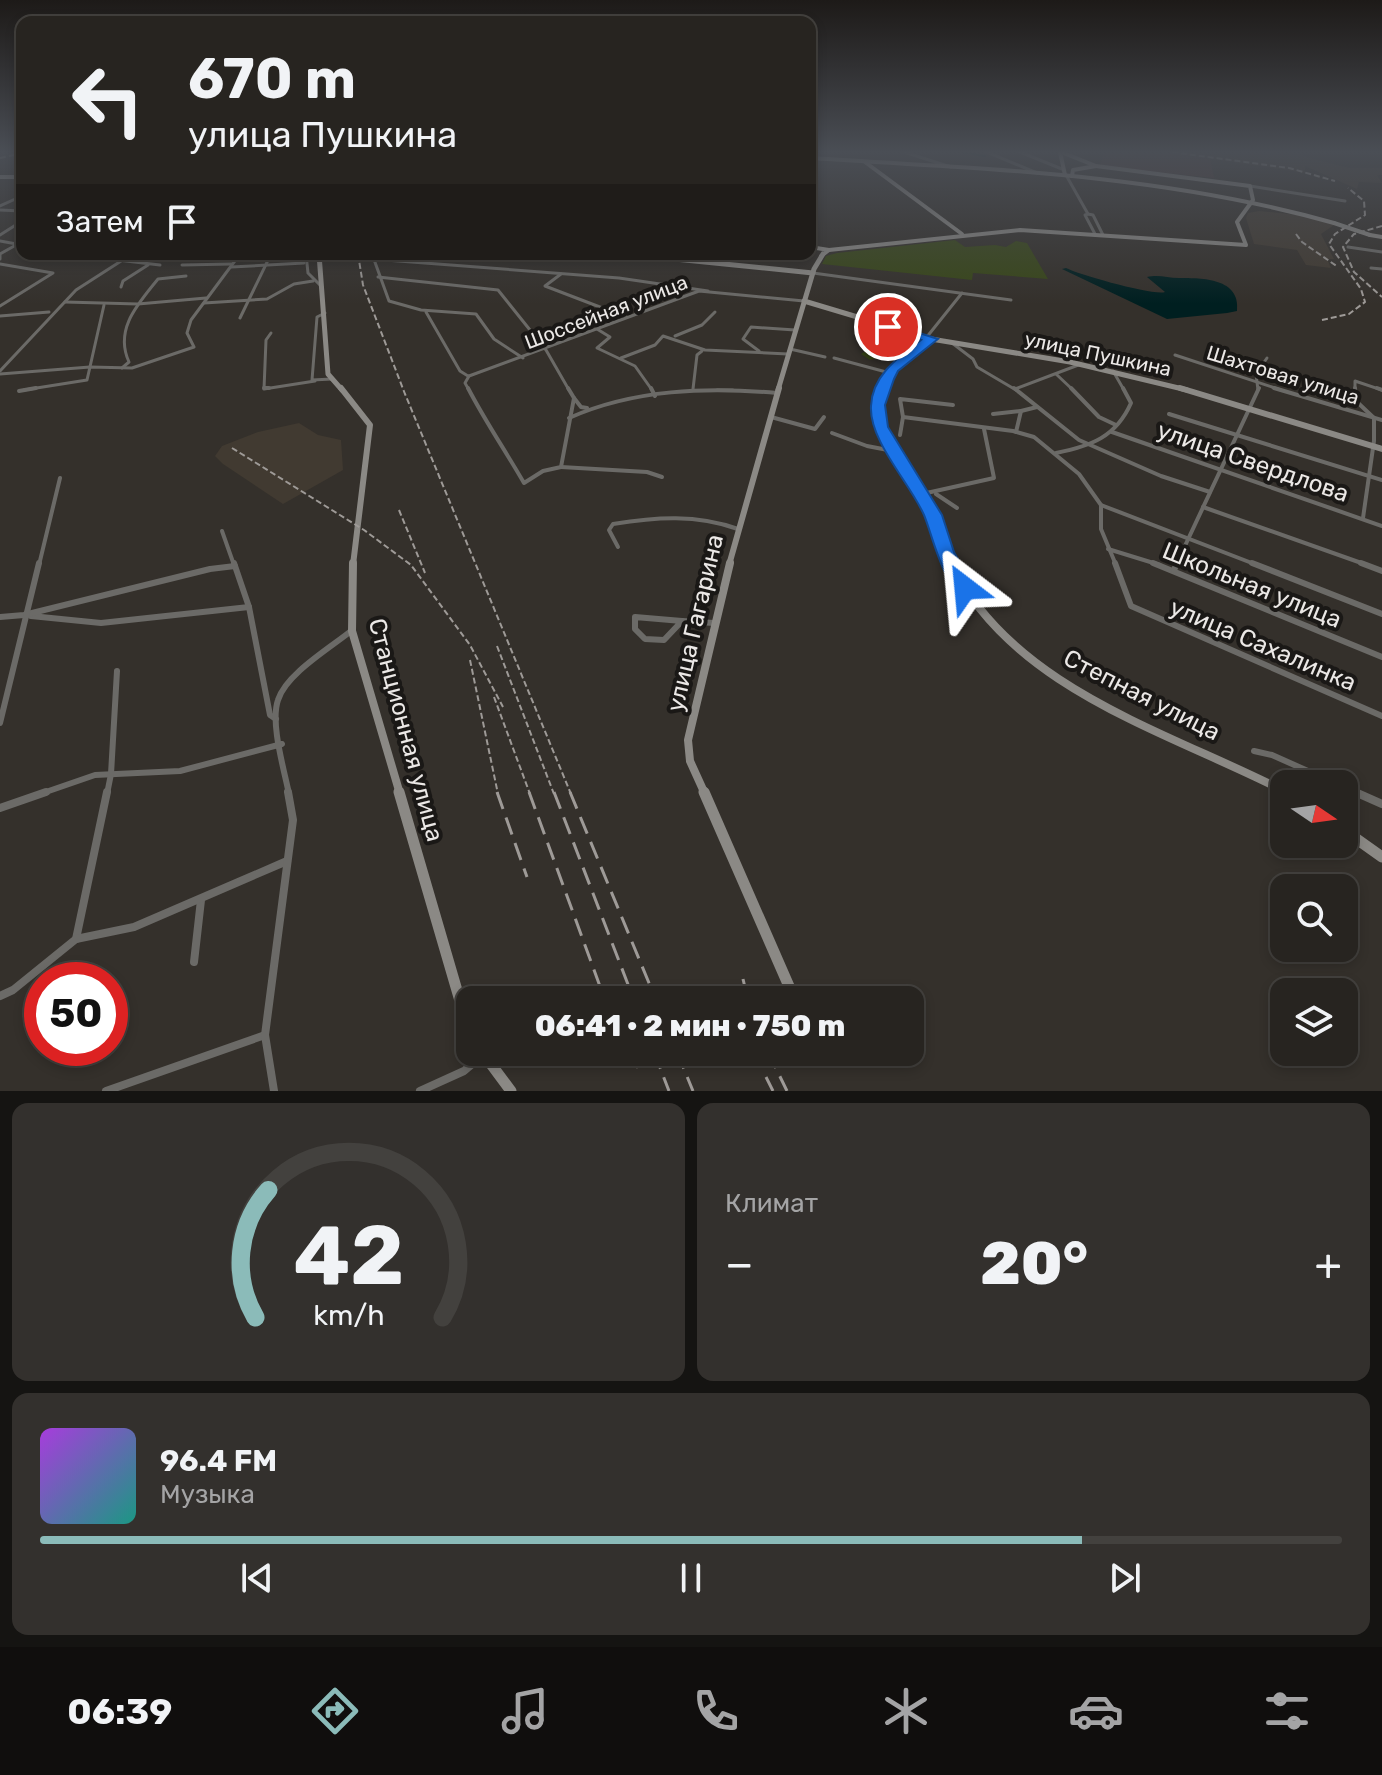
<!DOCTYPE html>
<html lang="ru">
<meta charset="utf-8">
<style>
:root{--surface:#272420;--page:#33302d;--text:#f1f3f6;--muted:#a4a4a5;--line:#43413e;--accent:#8bbbb9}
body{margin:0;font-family:Rubik,sans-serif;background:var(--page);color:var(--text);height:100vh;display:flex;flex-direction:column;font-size:30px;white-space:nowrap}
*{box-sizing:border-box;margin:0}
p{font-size:26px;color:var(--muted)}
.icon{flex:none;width:44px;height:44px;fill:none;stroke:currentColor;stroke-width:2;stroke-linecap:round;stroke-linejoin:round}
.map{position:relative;height:1091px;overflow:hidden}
.drawer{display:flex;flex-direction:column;gap:12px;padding:12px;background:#151412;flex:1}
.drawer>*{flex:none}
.guide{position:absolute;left:16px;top:16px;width:800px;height:244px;border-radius:16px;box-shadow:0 4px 12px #0003,0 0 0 2px var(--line);background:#272420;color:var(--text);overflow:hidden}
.needle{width:52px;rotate:103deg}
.controls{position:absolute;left:1270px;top:770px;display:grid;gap:16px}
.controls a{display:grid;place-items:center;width:88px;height:88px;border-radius:16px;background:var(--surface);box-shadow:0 4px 12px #0003,0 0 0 2px var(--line);font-size:40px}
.speed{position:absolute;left:24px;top:962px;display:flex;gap:16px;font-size:40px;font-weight:700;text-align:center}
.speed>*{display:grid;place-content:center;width:104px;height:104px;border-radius:50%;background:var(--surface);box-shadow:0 4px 12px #0003,0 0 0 2px var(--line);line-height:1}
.speed .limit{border:12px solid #d22;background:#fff;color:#111}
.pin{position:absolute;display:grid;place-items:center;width:68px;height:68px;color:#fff;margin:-34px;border:4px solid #fff;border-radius:50%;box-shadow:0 2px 8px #0007}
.me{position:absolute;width:88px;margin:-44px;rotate:331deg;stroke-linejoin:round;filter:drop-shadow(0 0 6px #0008)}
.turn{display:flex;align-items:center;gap:28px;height:168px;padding:0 40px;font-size:36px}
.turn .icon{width:104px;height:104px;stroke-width:2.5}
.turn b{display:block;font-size:56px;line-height:68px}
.then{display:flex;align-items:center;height:76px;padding:0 40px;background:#0003;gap:16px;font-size:30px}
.big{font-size:60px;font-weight:800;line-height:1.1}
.drawer .card{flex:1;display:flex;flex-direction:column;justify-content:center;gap:12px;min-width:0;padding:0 28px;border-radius:16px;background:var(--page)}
.drawer .dial{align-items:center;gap:0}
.dial svg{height:208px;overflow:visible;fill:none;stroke:var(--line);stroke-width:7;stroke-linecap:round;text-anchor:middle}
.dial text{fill:var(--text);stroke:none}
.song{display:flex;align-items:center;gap:24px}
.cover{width:96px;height:96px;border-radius:12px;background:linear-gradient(135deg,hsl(280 70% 55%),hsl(170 70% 35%))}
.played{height:8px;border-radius:4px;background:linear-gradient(90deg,var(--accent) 80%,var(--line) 80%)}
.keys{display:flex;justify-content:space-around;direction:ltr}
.heat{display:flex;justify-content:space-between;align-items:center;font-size:44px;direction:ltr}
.drawer .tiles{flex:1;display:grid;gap:12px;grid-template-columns:1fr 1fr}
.card:last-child{grid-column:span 2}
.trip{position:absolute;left:456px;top:986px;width:468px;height:80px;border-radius:16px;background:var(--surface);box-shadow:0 4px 12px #0003,0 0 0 2px var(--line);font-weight:800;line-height:80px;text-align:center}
.tab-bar{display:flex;height:128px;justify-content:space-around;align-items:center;background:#100e0d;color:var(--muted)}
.tab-bar .icon{width:56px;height:56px}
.tab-bar .selected{color:var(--accent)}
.tab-bar b{font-size:36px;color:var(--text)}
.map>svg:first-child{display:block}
.commercial{fill:#463231}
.built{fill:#413a31}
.green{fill:#384618}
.water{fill:#001f20}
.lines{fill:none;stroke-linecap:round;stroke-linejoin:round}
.stream{stroke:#001f20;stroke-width:2}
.street-far3{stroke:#6b6a67;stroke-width:3}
.street-far2{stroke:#6b6a67;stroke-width:4}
.street-far1{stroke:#6b6a67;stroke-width:6}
.street{stroke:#6b6a67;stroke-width:8}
.secondary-far4{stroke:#8b8985;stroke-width:4}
.secondary-far3{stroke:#8b8985;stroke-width:5}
.secondary-far2{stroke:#8b8985;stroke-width:6}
.secondary-far1{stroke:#8b8985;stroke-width:8}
.secondary{stroke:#8b8985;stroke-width:11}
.rail-far1{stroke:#9e9a97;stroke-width:2;stroke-dasharray:6 3;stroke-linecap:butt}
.rail{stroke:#9e9a97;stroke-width:3;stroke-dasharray:18 9;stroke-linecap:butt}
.secondary-bridge{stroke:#8b8985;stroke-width:4}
.route{fill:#1a73e8;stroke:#114b97;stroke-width:2}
.labels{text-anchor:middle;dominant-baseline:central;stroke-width:8;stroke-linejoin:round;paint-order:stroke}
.far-street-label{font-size:20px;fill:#ebe8e6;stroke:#1a1816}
.street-label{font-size:24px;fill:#ebe8e6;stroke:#1a1816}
</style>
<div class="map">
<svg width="1382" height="1091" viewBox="0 0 1382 1091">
<rect width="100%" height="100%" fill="#34302b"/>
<path class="commercial" d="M1104 152H1167L1210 158 1214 178 1100 166Z"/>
<g class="built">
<path d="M1167 152H1296L1306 157 1349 168H1382V175H1377L1382 183 1359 182 1357 189 1305 166V173Z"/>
<path d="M1259 211 1300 215 1334 225 1321 234 1334 259H1327L1331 268 1306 265 1297 250 1254 244 1246 218 1248 213Z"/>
<path d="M299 423 318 435 341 440 343 470 283 504 223 464 215 456 222 446 258 432Z"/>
</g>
<g class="green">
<path d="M955 240 965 247 995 245 1006 247 1016 241 1027 243 1048 279 973 273 972 280 822 264 826 256 837 253Z"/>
<path d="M888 336H901L909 340C902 352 883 357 870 360L861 354Z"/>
</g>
<path class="water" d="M1066 268C1080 275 1154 296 1165 292L1147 277C1159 274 1167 278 1179 278 1202 278 1241 278 1237 311L1227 313 1167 319 1062 269Z"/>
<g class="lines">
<path class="stream" d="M961 152 985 156"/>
<g class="street-far3">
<path d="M904 152 951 167"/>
<path d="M987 152 1037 173"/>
<path d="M1020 152 1062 169"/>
<path d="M1066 175 1088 214 1085 215 1095 234"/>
<path d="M1250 186 1345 201"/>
<path d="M0 206 22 196"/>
<path d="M0 210 22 211"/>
<path d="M1088 214 1093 215 1103 235"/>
<path d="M0 235 22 221"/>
<path d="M0 241 22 245"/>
<path d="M1348 247 1382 252"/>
<path d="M66 254 160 265"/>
<path d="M306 254 308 273 322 287"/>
<path d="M372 254 389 301 421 310 476 314 494 339 523 358"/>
<path d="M0 259V254L16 245"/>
<path d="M372 259 619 278 708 291"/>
<path d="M0 264 53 273 0 306"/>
<path d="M182 265 231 264"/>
<path d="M231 267 304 263"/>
<path d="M1371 268 1382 269"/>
<path d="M813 273 1011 300"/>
<path d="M561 274 545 286 626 317"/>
<path d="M378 277 498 290 546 350 569 390"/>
<path d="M121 287 123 281 148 265"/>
<path d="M65 302 138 304 206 298"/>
<path d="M204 303 267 299 294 284 313 281"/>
<path d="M426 312 460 371 468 376"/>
<path d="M325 313 317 317 312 380 332 379"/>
<path d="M0 316 49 312"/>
<path d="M240 318 271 254"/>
<path d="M597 329 610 337 597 348 635 366 652 390"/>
<path d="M271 333 266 340 264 389 315 381"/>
<path d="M675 336 702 325 715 312"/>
<path d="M926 338 962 293"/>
<path d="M952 343 973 359 977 367 1016 390"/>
<path d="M790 349 825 357"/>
<path d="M759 351 743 339 751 327 795 330"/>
<path d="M1175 355 1281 390"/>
<path d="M621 358 655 345 663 336 705 350 788 354"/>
<path d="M834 358 890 373"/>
<path d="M122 368 129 362C114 329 138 304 158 279L186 276"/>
<path d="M0 371 76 290 132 254"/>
<path d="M1113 371 1124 390"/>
<path d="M0 374 90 367 132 368 194 347 187 333 191 320 240 254"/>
<path d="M1056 374 1073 390"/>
<path d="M469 376 699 291 804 301"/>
<path d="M693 389 697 355 702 351"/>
<path d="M1015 389 1081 364"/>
<path d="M24 390 87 380 104 305"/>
<path d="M469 390 465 383 469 376"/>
<path d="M717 390H733"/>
<path d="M1258 390 1256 374 1267 358"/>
<path d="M1355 390V381L1382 390"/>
</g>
<g class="street-far2">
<path d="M264 388H269"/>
<path d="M468 388C485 421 505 450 524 483L543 471 561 467 574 398 581 407 587 408"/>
<path d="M568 388 574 398"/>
<path d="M651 388 655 396"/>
<path d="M1014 388 1079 440 1161 476 1210 492"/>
<path d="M1071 388 1099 417 1116 425"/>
<path d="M1274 388 1382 420"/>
<path d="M1355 388 1356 401 1374 418V441L1363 518"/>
<path d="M1377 388 1382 390"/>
<path d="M19 391 36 388"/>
<path d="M993 414 1021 411"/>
<path d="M1169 414 1382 480"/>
<path d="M771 417 815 429 824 417"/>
<path d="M903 417 900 399 953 405"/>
<path d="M569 418C634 389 707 387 777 393"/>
<path d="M1016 432 1021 411 1037 407"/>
<path d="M1112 432 1382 526"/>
<path d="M832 433 867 446 893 451"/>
<path d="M900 435 903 417 1013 431 1034 437 1079 474 1101 505V529L1116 565"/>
<path d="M1056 453C1091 446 1116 437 1131 403L1123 388"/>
<path d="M561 467 647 472 662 477"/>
<path d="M922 494 994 478 984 429"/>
<path d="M936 494 957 508"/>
<path d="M1101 505 1257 565"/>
<path d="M1203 507 1367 565"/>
<path d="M222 531 234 565"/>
<path d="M618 547 609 530 613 524C656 517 696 514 738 529"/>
<path d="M1108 549 1160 565"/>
<path d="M39 565 60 478"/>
<path d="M1176 565 1259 388"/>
</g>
<g class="street-far1">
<path d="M234 563 249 607 270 715 276 719"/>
<path d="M1115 563 1131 606 1382 716"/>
<path d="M1153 563 1382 657"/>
<path d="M1252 563 1382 614"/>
<path d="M1361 563 1382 571"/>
<path d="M1174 570 1177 563"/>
<path d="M31 616 101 623 249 607"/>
<path d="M0 617 24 615 210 569 235 566"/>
<path d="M635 617 682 621 664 640 645 639 635 629Z"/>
<path d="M682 621 714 623"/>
<path d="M0 723 39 563"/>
<path d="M1254 751 1272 755 1337 784"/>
<path d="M1344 787 1360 794"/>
<path d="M40 794 95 775 180 771 282 744"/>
<path d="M107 794 111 774 117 671"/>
<path d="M289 794C284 769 270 723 278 700 286 674 330 648 351 631"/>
</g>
<g class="street">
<path d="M1355 792 1382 804"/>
<path d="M0 808 46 792"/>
<path d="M76 939 107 792"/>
<path d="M194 962 201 900"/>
<path d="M0 996 13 990 76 939 134 927 287 861"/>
<path d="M106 1091 265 1035"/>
<path d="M274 1091 265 1035 293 820 288 792"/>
<path d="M420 1091 464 1071 483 1055"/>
</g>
<g class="secondary-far4">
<path d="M1060 152 1065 175"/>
<path d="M810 158C988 169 1161 174 1334 223"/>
<path d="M865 162 962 234"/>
<path d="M1072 176 1073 170 1096 166"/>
<path d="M0 177H22"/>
<path d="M1370 235 1382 237"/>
<path d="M810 247 829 250 1020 230 1246 245 1237 222 1253 200 1250 186 1096 166 1061 152"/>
<path d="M625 254 642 256"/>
<path d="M821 256 829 250"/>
</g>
<g class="secondary-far3">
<path d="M319 254 328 374 342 390"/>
<path d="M625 254 813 273"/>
<path d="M804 301 931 339 1070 362 1187 390"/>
<path d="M778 390 814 269 823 254"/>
<path d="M882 390 897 365 931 339"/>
</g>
<g class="secondary-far2">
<path d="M341 388 370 425 353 565"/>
<path d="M882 388C870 433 908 464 926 501 936 522 943 544 952 565"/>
<path d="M1180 388 1382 449"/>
<path d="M729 565 779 388"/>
</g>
<g class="secondary-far1">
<path d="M353 563 352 631 400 794"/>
<path d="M951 563C1012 689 1169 732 1284 791"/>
<path d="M705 794 690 761 688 740 730 563"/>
</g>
<g class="secondary">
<path d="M399 792 470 1035"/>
<path d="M704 792 795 1000"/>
<path d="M1344 830 1382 857"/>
<path d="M482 1052 511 1091"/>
</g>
<g class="rail-far1">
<path d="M1172 152 1289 168 1335 181"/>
<path d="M0 158 22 153"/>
<path d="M1382 226 1354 234 1343 247 1354 272 1382 297"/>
<path d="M1296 234 1302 242 1338 267"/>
<path d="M358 254 363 285 405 394 571 794"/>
<path d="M1322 320 1349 314 1365 302 1361 289 1329 244 1335 234 1365 215 1364 201 1348 188"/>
<path d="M232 448 364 530 411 565 470 645 503 707"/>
<path d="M399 510 425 573"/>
<path d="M497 646 554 794"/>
<path d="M470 660 498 794"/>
<path d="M494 697 530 794"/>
</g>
<g class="rail">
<path d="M497 792 527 877"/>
<path d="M529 792 605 1000"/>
<path d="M554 792 634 1000"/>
<path d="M570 792 656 1000"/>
<path d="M743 979 748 1000"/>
<path d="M631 1052 638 1068"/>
<path d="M654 1052 669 1091"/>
<path d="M677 1052 693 1091"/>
<path d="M768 1052 787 1091"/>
<path d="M766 1077 773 1091"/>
</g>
<path class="secondary-bridge" d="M1334 223 1370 235"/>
</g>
<linearGradient id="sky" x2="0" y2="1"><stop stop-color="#1d1a18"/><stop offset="0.5" stop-color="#4a4e55"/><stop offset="1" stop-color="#4a4e55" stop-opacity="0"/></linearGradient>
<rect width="1382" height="304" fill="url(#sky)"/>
<path class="route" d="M888 323 938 339 898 371 894 379 885 405 888 427 942 515 954 552 974 588 965 595C944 589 932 534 924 515 910 483 869 441 871 406 872 375 899 357 921 340L884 330 882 327Z"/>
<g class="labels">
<g class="far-street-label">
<text transform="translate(606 312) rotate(-21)">Шоссейная улица</text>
<text transform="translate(1098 354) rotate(12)">улица Пушкина</text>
<text transform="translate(1283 375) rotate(17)">Шахтовая улица</text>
</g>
<g class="street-label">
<text transform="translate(1253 462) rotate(19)">улица Свердлова</text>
<text transform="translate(1252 585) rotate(22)">Школьная улица</text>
<text transform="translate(695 623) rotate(-77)">улица Гагарина</text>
<text transform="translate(1263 645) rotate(23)">улица Сахалинка</text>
<text transform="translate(1142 695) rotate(27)">Степная улица</text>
<text transform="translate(406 730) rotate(75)">Станционная улица</text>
</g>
</g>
</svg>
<div class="controls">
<a><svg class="needle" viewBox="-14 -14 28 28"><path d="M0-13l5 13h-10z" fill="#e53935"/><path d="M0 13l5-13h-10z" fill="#a4a4a5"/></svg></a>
<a><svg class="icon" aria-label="search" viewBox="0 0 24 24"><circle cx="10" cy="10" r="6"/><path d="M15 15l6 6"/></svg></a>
<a><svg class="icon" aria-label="layers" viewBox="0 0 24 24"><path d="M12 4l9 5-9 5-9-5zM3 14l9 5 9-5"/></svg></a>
</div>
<div class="speed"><div class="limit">50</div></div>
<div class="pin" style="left:888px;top:327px;background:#d93025"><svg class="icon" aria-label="arrive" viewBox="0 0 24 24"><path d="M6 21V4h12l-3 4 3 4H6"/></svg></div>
<svg class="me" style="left:965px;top:588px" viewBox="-20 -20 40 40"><path d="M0-17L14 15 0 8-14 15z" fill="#1a73e8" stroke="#fff" stroke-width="4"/></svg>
<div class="trip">06:41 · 2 мин · 750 m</div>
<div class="guide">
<div class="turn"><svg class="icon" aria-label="left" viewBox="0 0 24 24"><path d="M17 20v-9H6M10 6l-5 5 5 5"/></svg><div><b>670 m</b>улица Пушкина</div></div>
<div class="then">Затем<svg class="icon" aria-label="arrive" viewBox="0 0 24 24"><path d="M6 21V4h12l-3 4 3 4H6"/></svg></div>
</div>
</div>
<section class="drawer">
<div class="tiles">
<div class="card dial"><svg viewBox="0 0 100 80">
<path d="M14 69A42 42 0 1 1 86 69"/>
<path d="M14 69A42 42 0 0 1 19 20" stroke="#8bbbb9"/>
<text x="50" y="56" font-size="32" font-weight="700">42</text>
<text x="50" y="72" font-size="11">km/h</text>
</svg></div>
<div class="card"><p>Климат</p>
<div class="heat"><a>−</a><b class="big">20°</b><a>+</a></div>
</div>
<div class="card">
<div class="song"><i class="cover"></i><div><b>96.4 FM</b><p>Музыка</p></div></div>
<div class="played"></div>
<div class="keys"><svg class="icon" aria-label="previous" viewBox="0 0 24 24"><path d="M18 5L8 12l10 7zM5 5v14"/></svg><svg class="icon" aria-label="pause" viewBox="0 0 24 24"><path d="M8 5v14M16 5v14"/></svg><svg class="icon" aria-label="next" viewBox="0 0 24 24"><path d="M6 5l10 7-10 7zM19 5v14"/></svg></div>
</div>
</div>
</section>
<nav class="tab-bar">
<b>06:39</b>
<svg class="icon selected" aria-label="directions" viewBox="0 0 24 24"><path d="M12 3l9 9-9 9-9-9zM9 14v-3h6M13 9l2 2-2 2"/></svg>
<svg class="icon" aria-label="music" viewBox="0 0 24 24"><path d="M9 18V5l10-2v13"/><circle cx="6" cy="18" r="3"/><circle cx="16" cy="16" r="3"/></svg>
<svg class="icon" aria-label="phone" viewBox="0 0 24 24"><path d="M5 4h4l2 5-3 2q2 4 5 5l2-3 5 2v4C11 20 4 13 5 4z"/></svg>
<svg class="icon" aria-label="climate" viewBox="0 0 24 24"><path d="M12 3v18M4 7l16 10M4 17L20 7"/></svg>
<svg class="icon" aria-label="car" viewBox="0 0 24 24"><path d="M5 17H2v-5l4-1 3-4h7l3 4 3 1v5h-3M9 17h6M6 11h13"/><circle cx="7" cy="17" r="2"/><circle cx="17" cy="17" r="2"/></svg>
<svg class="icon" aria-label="filters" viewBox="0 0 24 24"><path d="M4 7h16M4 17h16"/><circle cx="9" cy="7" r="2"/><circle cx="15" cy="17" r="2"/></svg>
</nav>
